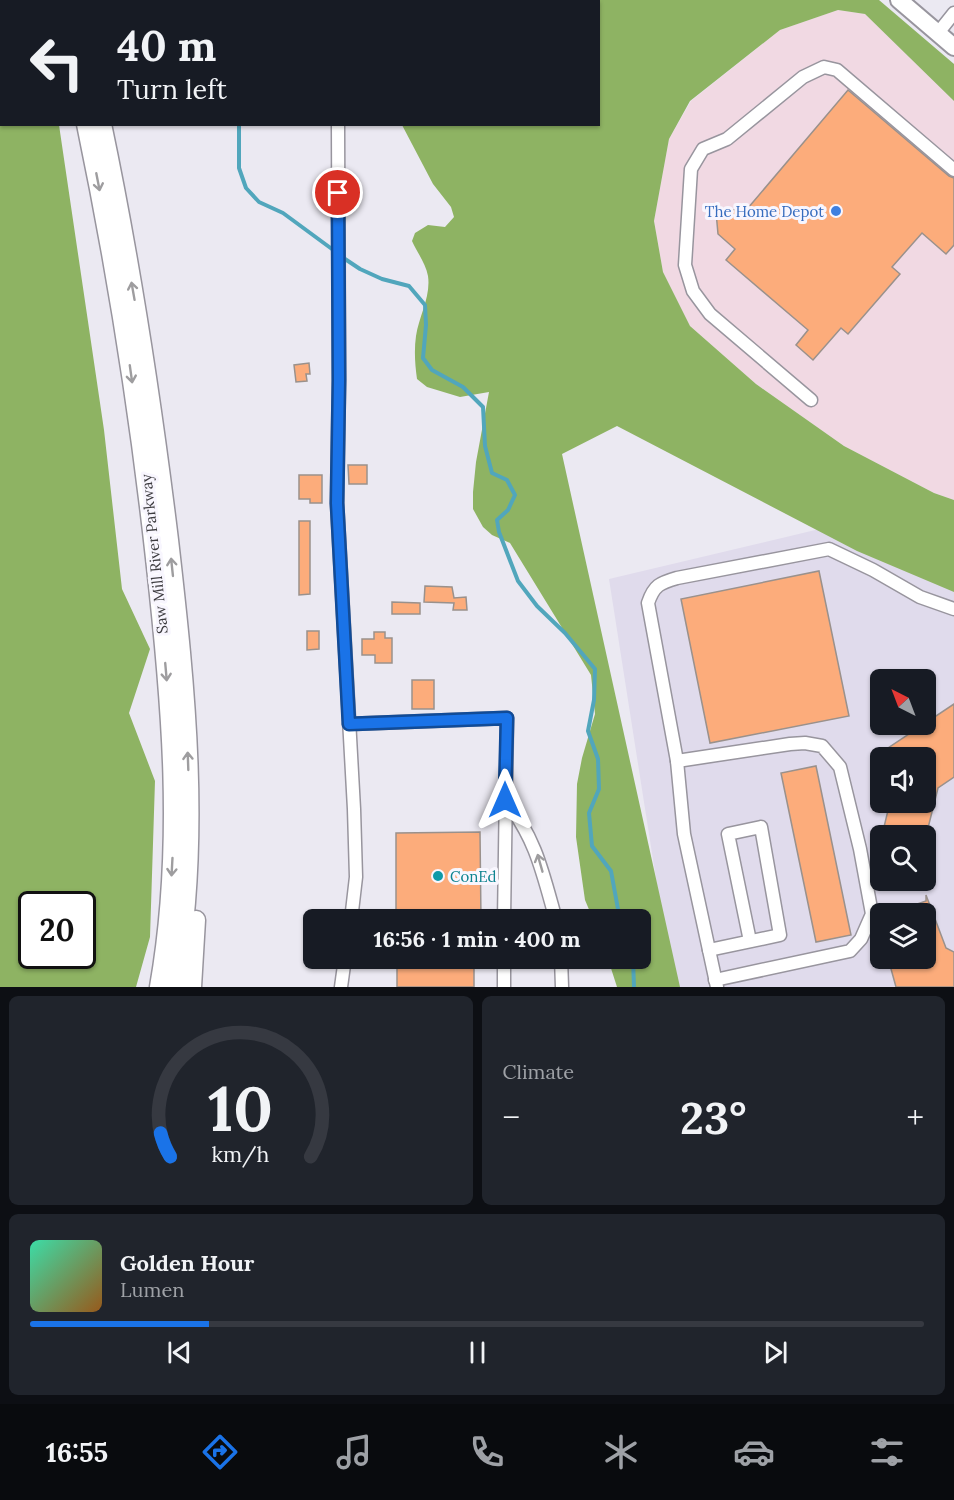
<!DOCTYPE html>
<meta charset="utf-8">
<style>
:root{--surface:#171b24;--page:#20242c;--text:#f1f3f6;--muted:#9ea1a6;--line:#363941;--accent:#1a73e8}
body{margin:0;font-family:Lora,serif;background:var(--page);color:var(--text);height:100vh;display:flex;flex-direction:column;font-size:22px;white-space:nowrap}
*{box-sizing:border-box;margin:0}
p{font-size:20px;color:var(--muted)}
.icon{flex:none;width:33px;height:33px;fill:none;stroke:currentColor;stroke-width:2;stroke-linecap:round;stroke-linejoin:round}
.map{position:relative;height:987px;overflow:hidden}
.sheet{display:flex;flex-direction:column;gap:9px;padding:9px;background:#0d0f14;flex:1}
.sheet>*{flex:none}
.banner{position:absolute;left:0px;top:0px;width:600px;height:126px;box-shadow:0 2px 4px #0004;background:#171b24;color:var(--text);overflow:hidden}
.needle{width:39px;rotate:318deg}
.fabs{position:absolute;left:870px;top:669px;display:grid;gap:12px}
.fabs a{display:grid;place-items:center;width:66px;height:66px;border-radius:9px;background:var(--surface);box-shadow:0 2px 4px #0004;font-size:30px}
.speed{position:absolute;left:18px;top:891px;display:flex;gap:12px;font-size:30px;font-weight:700;text-align:center}
.speed>*{display:grid;place-content:center;width:78px;height:78px;border-radius:50%;background:var(--surface);box-shadow:0 2px 4px #0004;line-height:1}
.speed .limit{border:3px solid #111;border-radius:9px;background:#fff;color:#111}
.pin{position:absolute;display:grid;place-items:center;width:51px;height:51px;color:#fff;margin:-26px;border:3px solid #fff;border-radius:50%;box-shadow:0 2px 6px #0007}
.me{position:absolute;width:66px;margin:-33px;rotate:0deg;stroke-linejoin:round;filter:drop-shadow(0 0 4px #0008)}
.turn{display:flex;align-items:center;gap:21px;height:126px;padding:0 18px;font-size:27px}
.turn .icon{width:78px;height:78px;stroke-width:2.5}
.turn b{display:block;font-size:42px;line-height:51px}
.big{font-size:45px;font-weight:700;line-height:1.1}
.sheet .card{flex:1;display:flex;flex-direction:column;justify-content:center;gap:9px;min-width:0;padding:0 21px;border-radius:9px;background:var(--page)}
.sheet .dial{align-items:center;gap:0}
.dial svg{height:156px;overflow:visible;fill:none;stroke:var(--line);stroke-width:7;stroke-linecap:round;text-anchor:middle}
.dial text{fill:var(--text);stroke:none}
.song{display:flex;align-items:center;gap:18px}
.cover{width:72px;height:72px;border-radius:9px;background:linear-gradient(135deg,hsl(160 70% 55%),hsl(30 70% 35%))}
.played{height:6px;border-radius:3px;background:linear-gradient(90deg,var(--accent) 20%,var(--line) 20%)}
.keys{display:flex;justify-content:space-around;direction:ltr}
.heat{display:flex;justify-content:space-between;align-items:center;font-size:33px;direction:ltr}
.sheet .tiles{flex:1;display:grid;gap:9px;grid-template-columns:1fr 1fr}
.card:last-child{grid-column:span 2}
.trip{position:absolute;left:303px;top:909px;width:348px;height:60px;border-radius:9px;background:var(--surface);box-shadow:0 2px 4px #0004;font-weight:700;line-height:60px;text-align:center}
.tab-bar{display:flex;height:96px;justify-content:space-around;align-items:center;background:#090b0e;color:var(--muted)}
.tab-bar .icon{width:42px;height:42px}
.tab-bar .current{color:var(--accent)}
.tab-bar b{font-size:27px;color:var(--text)}
.map>svg:first-child{display:block}
.commercial{fill:#f1d9e3}
.built{fill:#e0dbec;fill-rule:evenodd}
.forest{fill:#8eb363;fill-rule:evenodd}
.lines{fill:none;stroke-linecap:round;stroke-linejoin:round}
.stream{stroke:#51a6bc;stroke-width:4}
.building{fill:#fcac7b;stroke:#9a918c;stroke-width:1.5}
.minor-casing{stroke:#98959e;stroke-width:15}
.major-casing{stroke:#98959e;stroke-width:20}
.highway-casing{stroke:#98959e;stroke-width:21}
.minor{stroke:#fff;stroke-width:12}
.major{stroke:#fff;stroke-width:16}
.highway{stroke:#fff;stroke-width:18}
.oneway{stroke:#9e9d9f}
.route-casing{stroke:#114b97;stroke-width:15}
.route{stroke:#1a73e8;stroke-width:10}
.shop-dot{fill:#3f7fe0;stroke:#f8f6fe;stroke-width:2}
.culture-dot{fill:#0f9aa8;stroke:#f8f6fe;stroke-width:2}
.labels{text-anchor:middle;dominant-baseline:central;stroke-width:6;stroke-linejoin:round;paint-order:stroke}
.shop-label{font-size:15px;fill:#366cbe;stroke:#f8f6fe;text-anchor:end}
.street-label{font-size:15px;fill:#3c3b3f;stroke:#f8f6fe}
.culture-label{font-size:15px;fill:#0d838f;stroke:#f8f6fe;text-anchor:start}
</style>
<div class="map">
<svg width="954" height="987" viewBox="0 0 954 987">
<rect width="100%" height="100%" fill="#ebe9f2"/>
<path class="commercial" d="M838 10 865 14 954 101V500L934 493 844 446 756 384 690 326 663 272 654 221 669 139 691 101 780 30Z"/>
<path class="built" d="M832 526 954 577V987H673L609 579ZM880 680H926V724H880ZM880 758H926V802H880ZM880 836H926V880H880ZM880 914H926V958H880Z"/>
<g class="forest">
<path d="M0 0H40V1L2 2V124L59 125 104 430 122 589 150 649 129 713 155 781 150 937 136 987H0ZM32 904H82V956H32Z"/>
<path d="M398 0H879L954 64V101L865 14 838 10 780 30 690 101 669 139 654 221 663 272 690 326 756 384 844 446 934 493 954 500V592L857 551 617 426 562 454 680 987H617L608 959 640 958V920L593 919 585 900 576 837 577 784 582 758 595 714 591 675 510 543 492 535 483 527 473 509V492L476 462 489 392 460 397 427 387 417 379C415 365 414 350 416 336 419 316 431 297 428 276 426 264 417 252 412 241L415 233 428 225 445 227 454 217 451 207 433 184 402 125 598 124V2L398 1Z"/>
</g>
<g class="lines">
<g class="stream">
<path d="M225 0V2"/>
<path d="M239 124V168L246 188 259 202 283 213 336 252"/>
<path d="M342 257 360 269 382 279 409 286 425 305 426 325 423 358 432 370 463 387 483 407 485 446 492 473 507 480 515 495 508 510 497 520 499 532 518 581 537 606 565 633 595 669 594 700 588 731 598 759 599 789 589 813 592 846 611 871 620 920"/>
<path d="M633 958 634 987"/>
</g>
</g>
<g class="building">
<path d="M848 90 949 176 954 178V245L946 254 922 233 892 267 900 274 848 334 841 328 813 360 796 345 808 330 726 260 735 249 718 234 716 212 748 208Z"/>
<path d="M309 363 310 374H306L307 381 296 382 294 365Z"/>
<path d="M348 465H367V484H349Z"/>
<path d="M299 475H322V503H310V499H299Z"/>
<path d="M299 521H310V594L299 595Z"/>
<path d="M819 571 849 716 710 743 681 599Z"/>
<path d="M425 586 452 587 454 598 466 597 467 610H453L454 603 424 602Z"/>
<path d="M392 602 420 603V614H392Z"/>
<path d="M307 631H319V649L307 650Z"/>
<path d="M374 632H385V638H392V663H375V655H362V639H374Z"/>
<rect x="412" y="680" width="22" height="29"/>
<path d="M954 704V777L938 788 926 836H917L884 827 890 802H926V758H873Z"/>
<path d="M816 766 851 935 816 942 781 773Z"/>
<path d="M480 832 481 920H396V833Z"/>
<path d="M926 895 946 948 954 952V987H896L888 958H926V914H894V912L926 901Z"/>
<rect x="397" y="958" width="77" height="29"/>
</g>
<g class="lines">
<g class="minor-casing">
<g id="minor">
<path d="M336 0V2"/>
<path d="M938 33 954 13"/>
<path d="M338 124 339 380 337 503 354 809 356 877 351 920"/>
<path d="M811 400 710 314 693 291 685 265 691 169 703 149 727 139 803 77 824 67 837 70 954 170"/>
<path d="M349 724 507 718 504 920"/>
<path d="M677 761 790 744 805 743 822 746 840 767 860 849 872 914 861 939 850 951 715 980"/>
<path d="M505 800C536 838 543 874 556 920"/>
<path d="M709 950 780 935 761 827 728 834 750 941"/>
<path d="M561 958 562 987"/>
<path d="M341 987 345 958"/>
<path d="M504 987V958"/>
<path d="M717 987 684 834 677 761 648 603C654 585 660 583 677 578L829 549 873 570 920 597 954 609"/>
</g>
</g>
<g class="major-casing">
<path id="major" d="M899 0 954 47"/>
</g>
<g class="highway-casing">
<g id="highway">
<path d="M58 0V2"/>
<path d="M74 0 75 2"/>
<path d="M86 124C116 268 139 413 155 558 171 701 184 845 159 987"/>
<path d="M102 124C131 262 152 401 169 540 186 688 202 840 175 987"/>
<path d="M192 987 196 920"/>
</g>
</g>
<use href="#minor" class="minor"/>
<use href="#major" class="major"/>
<use href="#highway" class="highway"/>
</g>
<defs><path id="oneway-shaft" d="M-6 0H5M1.5-3L5.5 0L1.5 3" fill="none" stroke-width="1.6" stroke-linecap="round" stroke-linejoin="round" transform="scale(1.5)"/></defs>
<g class="oneway">
<use href="#oneway-shaft" transform="translate(98 182) rotate(79)"/>
<use href="#oneway-shaft" transform="translate(133 291) rotate(-100)"/>
<use href="#oneway-shaft" transform="translate(131 374) rotate(82)"/>
<use href="#oneway-shaft" transform="translate(172 567) rotate(-96)"/>
<use href="#oneway-shaft" transform="translate(166 672) rotate(85)"/>
<use href="#oneway-shaft" transform="translate(188 761) rotate(-92)"/>
<use href="#oneway-shaft" transform="translate(540 863) rotate(-106)"/>
<use href="#oneway-shaft" transform="translate(172 867) rotate(93)"/>
</g>
<g class="lines">
<g class="route-casing">
<path id="route" d="M338 193 339 380 337 503 349 724 507 718 505 800"/>
</g>
<use href="#route" class="route"/>
</g>
<circle class="shop-dot" cx="836" cy="211" r="6"/>
<circle class="culture-dot" cx="438" cy="876" r="6"/>
<g class="labels">
<g class="shop-label">
<text x="824" y="211">The Home Depot</text>
</g>
<g class="street-label">
<text transform="translate(154 554) rotate(-96)">Saw Mill River Parkway</text>
</g>
<g class="culture-label">
<text x="450" y="876">ConEd</text>
</g>
</g>
</svg>
<div class="fabs">
<a><svg class="needle" viewBox="-14 -14 28 28"><path d="M0-13l5 13h-10z" fill="#e53935"/><path d="M0 13l5-13h-10z" fill="#9ea1a6"/></svg></a>
<a><svg class="icon" aria-label="sound" viewBox="0 0 24 24"><path d="M4 9h4l5-4v14l-5-4H4zM17 9q2 3 0 6"/></svg></a>
<a><svg class="icon" aria-label="search" viewBox="0 0 24 24"><circle cx="10" cy="10" r="6"/><path d="M15 15l6 6"/></svg></a>
<a><svg class="icon" aria-label="layers" viewBox="0 0 24 24"><path d="M12 4l9 5-9 5-9-5zM3 14l9 5 9-5"/></svg></a>
</div>
<div class="speed"><div class="limit">20</div></div>
<div class="pin" style="left:338px;top:193px;background:#d93025"><svg class="icon" aria-label="arrive" viewBox="0 0 24 24"><path d="M6 21V4h12l-3 4 3 4H6"/></svg></div>
<svg class="me" style="left:505px;top:800px" viewBox="-20 -20 40 40"><path d="M0-17L14 15 0 8-14 15z" fill="#1a73e8" stroke="#fff" stroke-width="4"/></svg>
<div class="trip">16:56 · 1 min · 400 m</div>
<div class="banner">
<div class="turn"><svg class="icon" aria-label="left" viewBox="0 0 24 24"><path d="M17 20v-9H6M10 6l-5 5 5 5"/></svg><div><b>40 m</b>Turn left</div></div>
</div>
</div>
<section class="sheet">
<div class="tiles">
<div class="card dial"><svg viewBox="0 0 100 80">
<path d="M14 69A42 42 0 1 1 86 69"/>
<path d="M14 69A42 42 0 0 1 9 57" stroke="#1a73e8"/>
<text x="50" y="56" font-size="32" font-weight="700">10</text>
<text x="50" y="72" font-size="11">km/h</text>
</svg></div>
<div class="card"><p>Climate</p>
<div class="heat"><a>−</a><b class="big">23°</b><a>+</a></div>
</div>
<div class="card">
<div class="song"><i class="cover"></i><div><b>Golden Hour</b><p>Lumen</p></div></div>
<div class="played"></div>
<div class="keys"><svg class="icon" aria-label="previous" viewBox="0 0 24 24"><path d="M18 5L8 12l10 7zM5 5v14"/></svg><svg class="icon" aria-label="pause" viewBox="0 0 24 24"><path d="M8 5v14M16 5v14"/></svg><svg class="icon" aria-label="next" viewBox="0 0 24 24"><path d="M6 5l10 7-10 7zM19 5v14"/></svg></div>
</div>
</div>
</section>
<nav class="tab-bar">
<b>16:55</b>
<svg class="icon current" aria-label="directions" viewBox="0 0 24 24"><path d="M12 3l9 9-9 9-9-9zM9 14v-3h6M13 9l2 2-2 2"/></svg>
<svg class="icon" aria-label="music" viewBox="0 0 24 24"><path d="M9 18V5l10-2v13"/><circle cx="6" cy="18" r="3"/><circle cx="16" cy="16" r="3"/></svg>
<svg class="icon" aria-label="phone" viewBox="0 0 24 24"><path d="M5 4h4l2 5-3 2q2 4 5 5l2-3 5 2v4C11 20 4 13 5 4z"/></svg>
<svg class="icon" aria-label="climate" viewBox="0 0 24 24"><path d="M12 3v18M4 7l16 10M4 17L20 7"/></svg>
<svg class="icon" aria-label="car" viewBox="0 0 24 24"><path d="M5 17H2v-5l4-1 3-4h7l3 4 3 1v5h-3M9 17h6M6 11h13"/><circle cx="7" cy="17" r="2"/><circle cx="17" cy="17" r="2"/></svg>
<svg class="icon" aria-label="filters" viewBox="0 0 24 24"><path d="M4 7h16M4 17h16"/><circle cx="9" cy="7" r="2"/><circle cx="15" cy="17" r="2"/></svg>
</nav>
